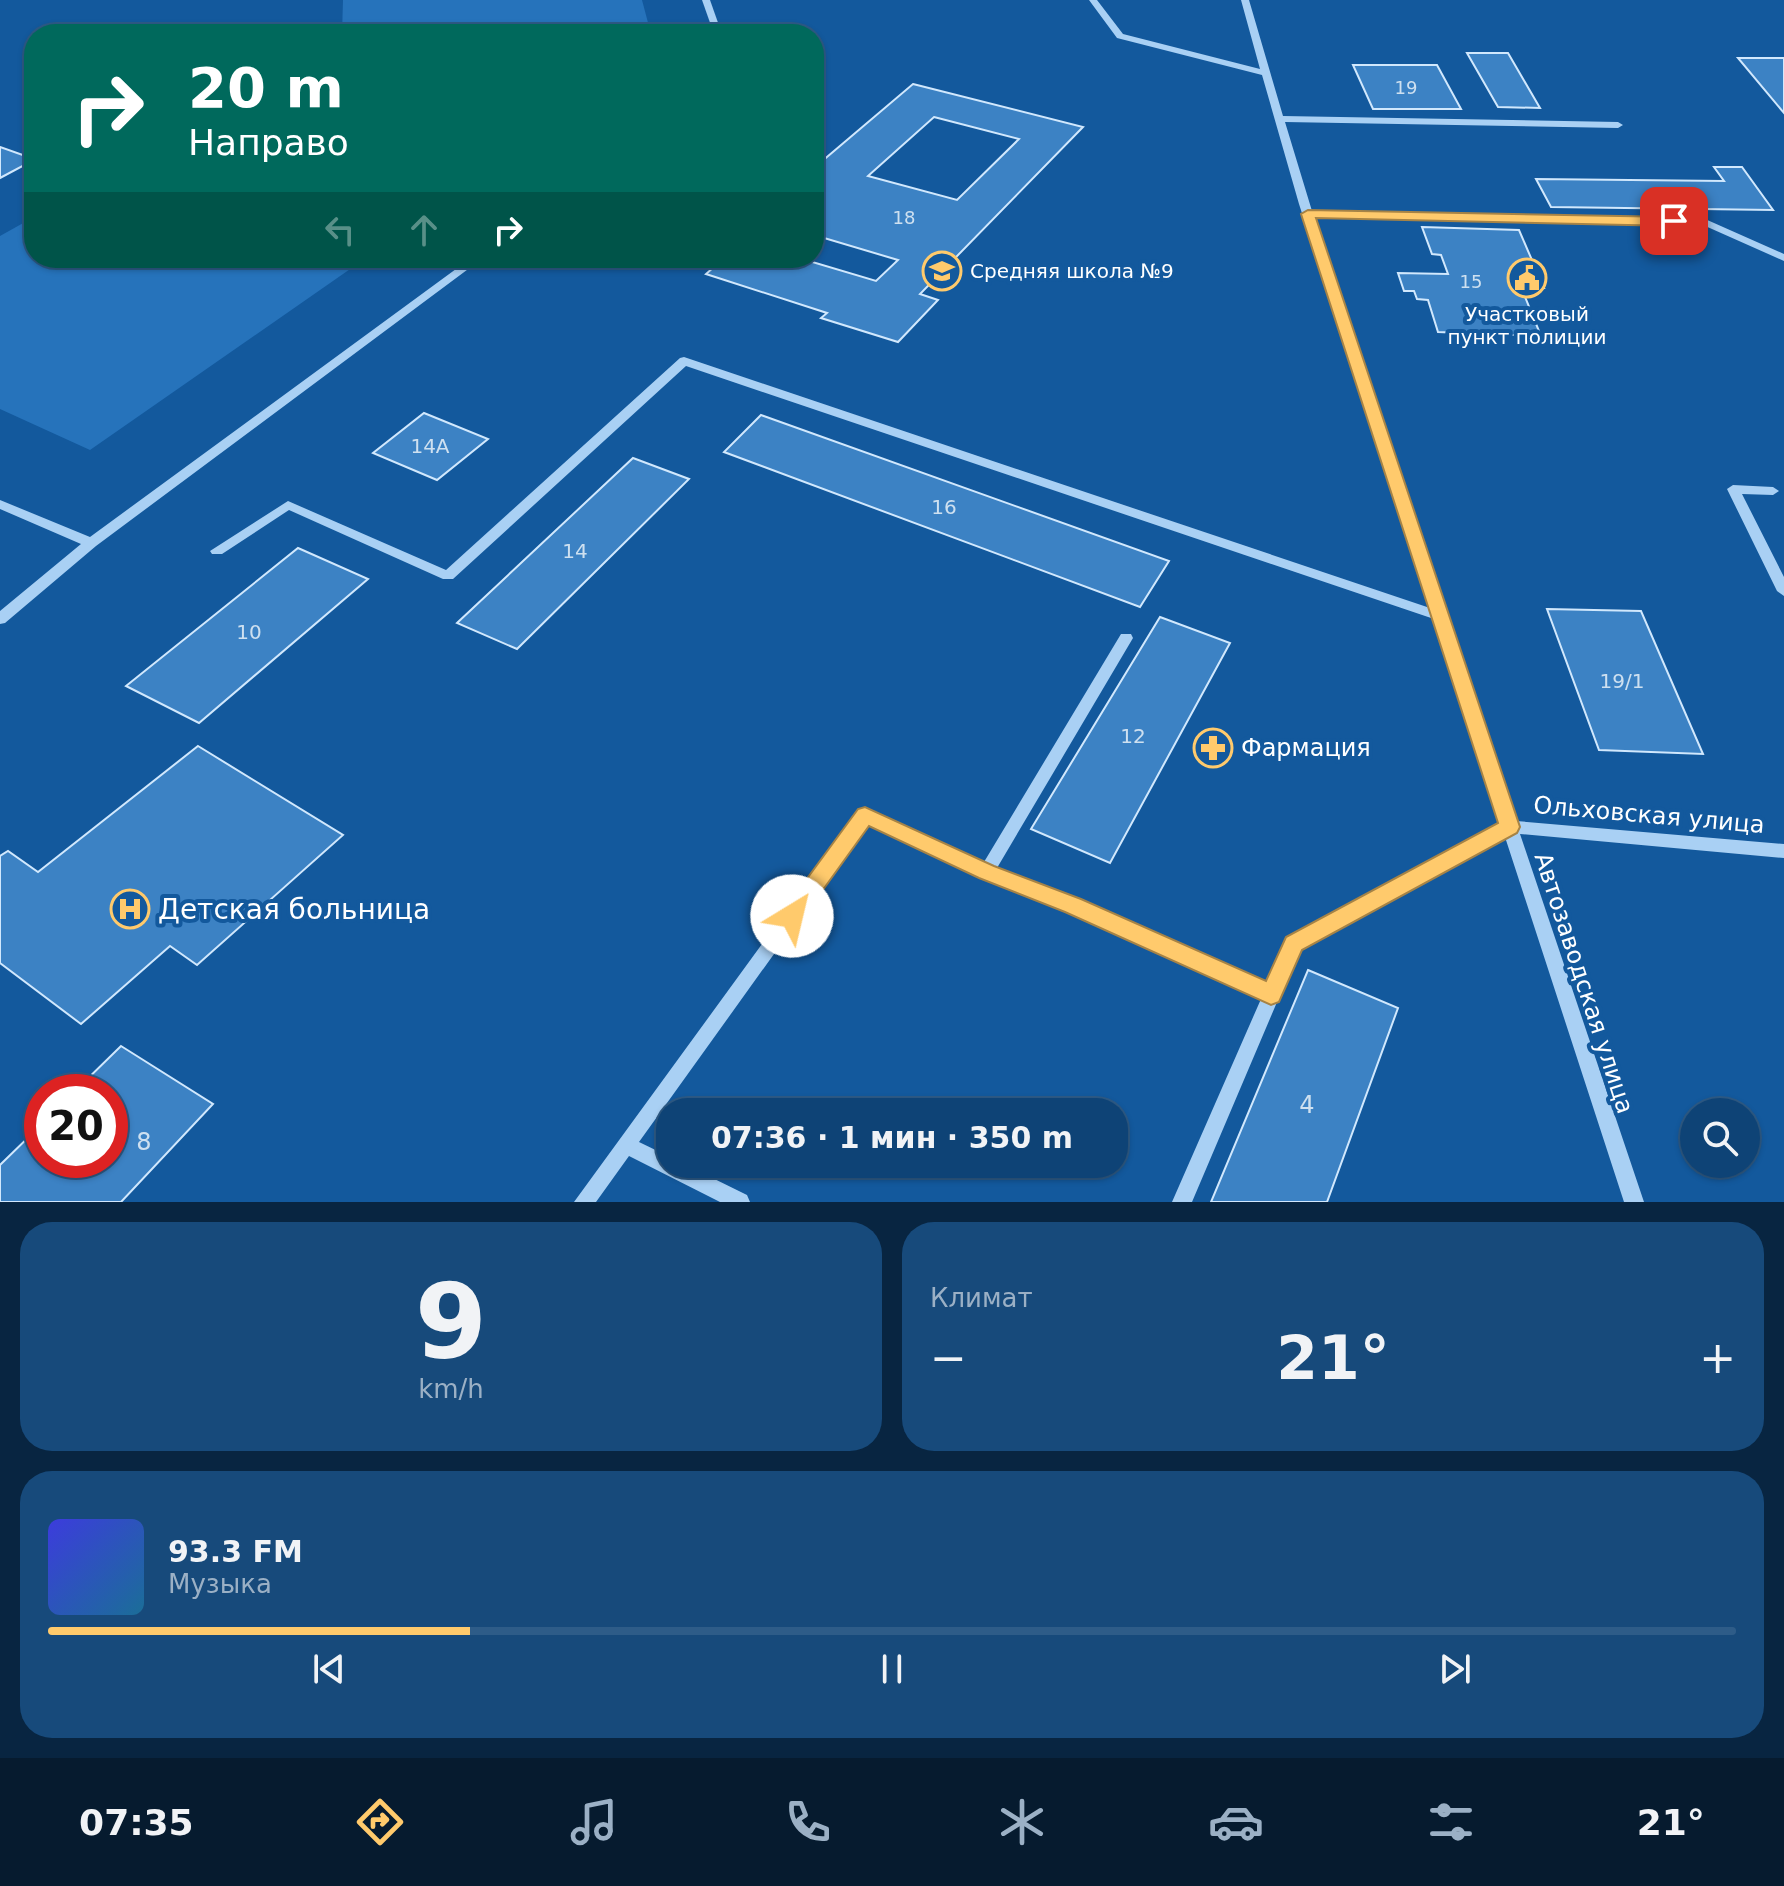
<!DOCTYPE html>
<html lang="ru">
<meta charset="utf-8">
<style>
:root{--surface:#0e4376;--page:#174a7b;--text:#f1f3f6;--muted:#9bb0c5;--line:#2e5c88;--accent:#ffca6c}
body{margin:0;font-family:"DejaVu Sans",sans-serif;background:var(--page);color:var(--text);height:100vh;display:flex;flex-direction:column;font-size:30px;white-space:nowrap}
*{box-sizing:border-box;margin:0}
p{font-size:26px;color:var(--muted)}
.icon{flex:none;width:44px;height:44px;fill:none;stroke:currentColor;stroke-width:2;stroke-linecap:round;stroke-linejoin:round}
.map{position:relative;height:1202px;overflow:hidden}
.sheet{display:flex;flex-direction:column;gap:20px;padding:20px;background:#082541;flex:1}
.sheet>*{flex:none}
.guide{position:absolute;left:24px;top:24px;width:800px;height:244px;border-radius:32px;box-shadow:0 2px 6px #0004,0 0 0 2px var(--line);background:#00695c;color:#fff;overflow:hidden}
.tools{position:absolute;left:1680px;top:1098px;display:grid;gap:16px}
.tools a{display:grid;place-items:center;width:80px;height:80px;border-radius:50%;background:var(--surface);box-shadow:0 2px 6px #0004,0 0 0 2px var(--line);font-size:40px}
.speed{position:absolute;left:24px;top:1074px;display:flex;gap:16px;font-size:40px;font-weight:700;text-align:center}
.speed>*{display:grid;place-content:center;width:104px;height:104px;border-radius:50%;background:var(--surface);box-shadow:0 2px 6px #0004,0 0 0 2px var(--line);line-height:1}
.speed .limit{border:12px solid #d22;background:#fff;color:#111}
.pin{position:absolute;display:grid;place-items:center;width:68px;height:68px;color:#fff;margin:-34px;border-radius:16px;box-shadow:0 4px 12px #0006}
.me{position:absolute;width:88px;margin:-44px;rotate:36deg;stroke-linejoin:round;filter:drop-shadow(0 0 6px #0008)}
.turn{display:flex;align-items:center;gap:28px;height:168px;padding:0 32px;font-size:36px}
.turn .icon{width:104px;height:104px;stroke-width:2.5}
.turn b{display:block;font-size:56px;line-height:68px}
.lanes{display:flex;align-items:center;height:76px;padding:0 32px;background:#0003;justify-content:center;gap:40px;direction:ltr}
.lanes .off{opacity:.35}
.big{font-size:60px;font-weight:800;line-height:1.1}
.sheet .tile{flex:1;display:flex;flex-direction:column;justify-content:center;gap:12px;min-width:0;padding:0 28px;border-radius:32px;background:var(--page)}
.sheet .dial{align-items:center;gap:0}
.dial b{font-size:104px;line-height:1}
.song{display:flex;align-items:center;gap:24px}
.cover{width:96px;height:96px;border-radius:12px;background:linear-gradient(135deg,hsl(240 70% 55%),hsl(200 70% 35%))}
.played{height:8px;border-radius:4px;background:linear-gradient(90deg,var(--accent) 25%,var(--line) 25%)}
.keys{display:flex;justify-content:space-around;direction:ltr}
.heat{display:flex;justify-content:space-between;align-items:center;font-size:44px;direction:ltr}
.sheet .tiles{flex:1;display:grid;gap:20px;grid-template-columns:1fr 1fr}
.tile:last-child{grid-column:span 2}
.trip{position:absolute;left:656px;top:1098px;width:472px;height:80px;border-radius:32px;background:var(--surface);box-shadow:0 2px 6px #0004,0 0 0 2px var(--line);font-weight:800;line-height:80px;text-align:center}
.tab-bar{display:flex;height:128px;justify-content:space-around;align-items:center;background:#061b2f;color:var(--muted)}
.tab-bar .icon{width:56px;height:56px}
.tab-bar .selected{color:var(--accent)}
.tab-bar b{font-size:36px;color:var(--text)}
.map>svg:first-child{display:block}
.green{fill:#2673bb}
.building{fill:#3c82c4;stroke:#d1e8fd;stroke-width:2;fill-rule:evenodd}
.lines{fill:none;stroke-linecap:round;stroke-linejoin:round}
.minor{fill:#a9d0f4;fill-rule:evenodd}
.route{fill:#ffca6c;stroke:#a68346;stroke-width:2}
.labels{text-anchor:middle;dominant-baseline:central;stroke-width:8;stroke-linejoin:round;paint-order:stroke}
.far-number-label{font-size:18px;fill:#cee0f0}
.far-poi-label{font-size:20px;fill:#fff;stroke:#13599d;text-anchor:start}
.number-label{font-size:20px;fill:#cee0f0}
.poi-label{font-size:24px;fill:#fff;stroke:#13599d;text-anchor:start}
.street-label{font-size:24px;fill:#fff;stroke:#13599d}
.near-number-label{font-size:24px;fill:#cee0f0}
.near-poi-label{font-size:28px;fill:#fff;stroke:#13599d;text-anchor:start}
</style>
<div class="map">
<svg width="1784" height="1202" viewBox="0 0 1784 1202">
<rect width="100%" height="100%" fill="#13599d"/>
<g class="green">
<path d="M343 0H642L651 34H342Z"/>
<path d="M34 217V258H366L90 450 0 409V236Z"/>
</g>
<g class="building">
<path d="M1467 53H1508L1540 108 1498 107Z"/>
<path d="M1738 58H1784V113Z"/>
<path d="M1353 65H1437L1461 109H1373Z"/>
<path d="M913 84 1083 127 920 294 938 300 898 342 821 318 827 313 706 274 724 258H799L876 281 898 260 814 235V168ZM934 117 1019 139 957 200 868 176Z"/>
<path d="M0 147 34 159V160L0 178Z"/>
<path d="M1714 167H1742L1773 210 1551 207 1536 179 1724 181Z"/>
<path d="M1422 227 1519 230 1544 288 1521 287 1541 336 1438 332 1428 300 1417 299 1414 291H1404L1398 273 1448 274 1441 255 1432 254Z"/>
<path d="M424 413 488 439 437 480 373 453Z"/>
<path d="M761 415 1169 561 1140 607 724 452Z"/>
<path d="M633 458 689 479 517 649 457 623Z"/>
<path d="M298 548 368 579 199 723 126 686Z"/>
<path d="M1547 609 1641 611 1703 754 1599 750Z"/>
<path d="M1160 617 1230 643 1110 863 1031 829Z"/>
<path d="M198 746 343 835 197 965 170 946 81 1024 0 963V856L8 851 38 872Z"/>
<path d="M1308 970 1398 1008 1327 1202H1211Z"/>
<path d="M121 1046 213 1104 121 1202H0V1165L42 1124V1160H110V1092H74Z"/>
</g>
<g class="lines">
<g class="minor">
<path d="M702 0H710L722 34H714Z"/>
<path d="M1089 0H1097L1123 34 1260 69 1241 0H1249L1283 116 1618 122 1623 125 1618 128 1285 122 1312 211 1705 219 1784 254V261L1703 225 1314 217 1516 821 1784 844V858L1520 834 1644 1202H1624L1505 837 1300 948 1192 1202H1172L1261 999 988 878 980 877 979 874 868 823 639 1142 670 1157V1164H684L747 1195 750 1202H720L629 1156 596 1202H574L859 811 865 809 871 811 984 862 1121 634H1131L1133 638 997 868 1267 985 1288 938 1501 824 1434 619 686 366 453 579H443L289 510 222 554H212L210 551 288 501 446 570 680 358 684 357 1430 608 1299 204 1262 75 1117 38Z"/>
<path d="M471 258H483L96 546 5 623 0 624V611L81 544 0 509V500L90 537Z"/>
<path d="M1733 485 1773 487 1779 491 1773 495 1742 494 1784 577V596L1777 591 1727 489Z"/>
</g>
</g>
<path class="route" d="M1308 210 1674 217 1681 221 1674 226 1316 218 1520 827 1517 833 1302 950 1279 1002 1271 1005 1065 912 979 878 869 826 799 923 792 926 784 923 781 916 784 910 858 809 865 807 994 866 1081 899 1266 981 1286 937 1498 823 1301 214Z"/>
<defs>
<g id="school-ring" transform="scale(2)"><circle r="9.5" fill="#13599d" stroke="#ffca6c" stroke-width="1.5"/><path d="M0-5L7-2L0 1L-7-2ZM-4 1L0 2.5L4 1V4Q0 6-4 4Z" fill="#ffca6c"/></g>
<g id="civic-ring" transform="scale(2)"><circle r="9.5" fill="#13599d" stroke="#ffca6c" stroke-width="1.5"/><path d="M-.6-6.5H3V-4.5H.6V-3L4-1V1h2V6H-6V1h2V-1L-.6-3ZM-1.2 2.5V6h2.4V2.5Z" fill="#ffca6c"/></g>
<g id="pharmacy-ring" transform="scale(2)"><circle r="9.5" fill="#13599d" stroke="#ffca6c" stroke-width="1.5"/><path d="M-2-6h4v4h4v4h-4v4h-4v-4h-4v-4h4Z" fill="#ffca6c"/></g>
<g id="hospital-ring" transform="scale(2)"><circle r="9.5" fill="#13599d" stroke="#ffca6c" stroke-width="1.5"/><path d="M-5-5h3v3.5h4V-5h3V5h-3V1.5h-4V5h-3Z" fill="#ffca6c"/></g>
</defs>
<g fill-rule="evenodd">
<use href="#school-ring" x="942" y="271"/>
<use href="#civic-ring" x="1527" y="278"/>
<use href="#pharmacy-ring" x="1213" y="748"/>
<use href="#hospital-ring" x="130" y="909"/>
</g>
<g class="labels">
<g class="far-number-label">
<text x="1406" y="87">19</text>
<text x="904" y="217">18</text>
<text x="1471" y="281">15</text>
</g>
<g class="far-poi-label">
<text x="970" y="271">Средняя школа №9</text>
<text x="1527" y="314" text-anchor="middle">Участковый<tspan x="1527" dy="23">пункт полиции</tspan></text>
</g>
<g class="number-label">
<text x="430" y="446">14А</text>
<text x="944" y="507">16</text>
<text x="575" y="551">14</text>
<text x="249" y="632">10</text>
<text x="1622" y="681">19/1</text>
<text x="1133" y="736">12</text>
</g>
<g class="poi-label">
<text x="1241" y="748">Фармация</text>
</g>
<g class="street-label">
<text transform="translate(1649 815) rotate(5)">Ольховская улица</text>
<text transform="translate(1584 983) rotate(72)">Автозаводская улица</text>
</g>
<g class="near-number-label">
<text x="1307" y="1105">4</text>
<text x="144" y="1142">8</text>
</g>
<g class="near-poi-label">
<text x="158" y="909">Детская больница</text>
</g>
</g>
</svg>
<div class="tools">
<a><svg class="icon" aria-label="search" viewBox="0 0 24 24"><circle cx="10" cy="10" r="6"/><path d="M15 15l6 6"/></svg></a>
</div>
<div class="speed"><div class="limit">20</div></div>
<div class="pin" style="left:1674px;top:221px;background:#d93025"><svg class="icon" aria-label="arrive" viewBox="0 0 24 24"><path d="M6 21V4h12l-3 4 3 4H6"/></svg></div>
<svg class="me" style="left:792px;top:916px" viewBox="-20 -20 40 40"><circle r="19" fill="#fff"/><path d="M0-13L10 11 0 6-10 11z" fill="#ffca6c"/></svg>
<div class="trip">07:36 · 1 мин · 350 m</div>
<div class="guide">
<div class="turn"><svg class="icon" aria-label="right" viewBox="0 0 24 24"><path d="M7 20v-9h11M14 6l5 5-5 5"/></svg><div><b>20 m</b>Направо</div></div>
<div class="lanes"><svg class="icon off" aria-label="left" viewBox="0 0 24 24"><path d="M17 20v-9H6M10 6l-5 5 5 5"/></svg><svg class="icon off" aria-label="ahead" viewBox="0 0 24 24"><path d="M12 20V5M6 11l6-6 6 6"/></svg><svg class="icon" aria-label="right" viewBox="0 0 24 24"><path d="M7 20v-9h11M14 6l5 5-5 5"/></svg></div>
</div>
</div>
<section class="sheet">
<div class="tiles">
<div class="tile dial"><b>9</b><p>km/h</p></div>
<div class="tile"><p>Климат</p>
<div class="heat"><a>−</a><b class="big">21°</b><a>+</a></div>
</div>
<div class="tile">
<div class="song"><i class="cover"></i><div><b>93.3 FM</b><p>Музыка</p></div></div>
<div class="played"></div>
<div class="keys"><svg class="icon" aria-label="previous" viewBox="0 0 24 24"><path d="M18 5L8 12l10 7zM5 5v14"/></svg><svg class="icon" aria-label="pause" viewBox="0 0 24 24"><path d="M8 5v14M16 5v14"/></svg><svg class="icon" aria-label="next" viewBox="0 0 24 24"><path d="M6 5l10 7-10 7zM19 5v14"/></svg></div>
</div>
</div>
</section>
<nav class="tab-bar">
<b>07:35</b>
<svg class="icon selected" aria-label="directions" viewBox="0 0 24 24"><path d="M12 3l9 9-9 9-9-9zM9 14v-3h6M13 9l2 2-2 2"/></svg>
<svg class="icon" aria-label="music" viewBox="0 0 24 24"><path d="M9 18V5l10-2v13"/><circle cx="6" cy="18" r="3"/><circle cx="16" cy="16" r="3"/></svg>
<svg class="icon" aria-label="phone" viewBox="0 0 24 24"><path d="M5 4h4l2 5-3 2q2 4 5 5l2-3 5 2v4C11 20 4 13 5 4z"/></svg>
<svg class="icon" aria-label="climate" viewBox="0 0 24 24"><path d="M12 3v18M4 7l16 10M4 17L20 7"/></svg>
<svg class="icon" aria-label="car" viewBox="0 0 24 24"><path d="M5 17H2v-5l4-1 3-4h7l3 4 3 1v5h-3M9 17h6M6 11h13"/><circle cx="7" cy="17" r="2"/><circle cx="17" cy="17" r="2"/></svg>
<svg class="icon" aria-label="filters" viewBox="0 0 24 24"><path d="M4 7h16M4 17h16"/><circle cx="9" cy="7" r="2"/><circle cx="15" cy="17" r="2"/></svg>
<b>21°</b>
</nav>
